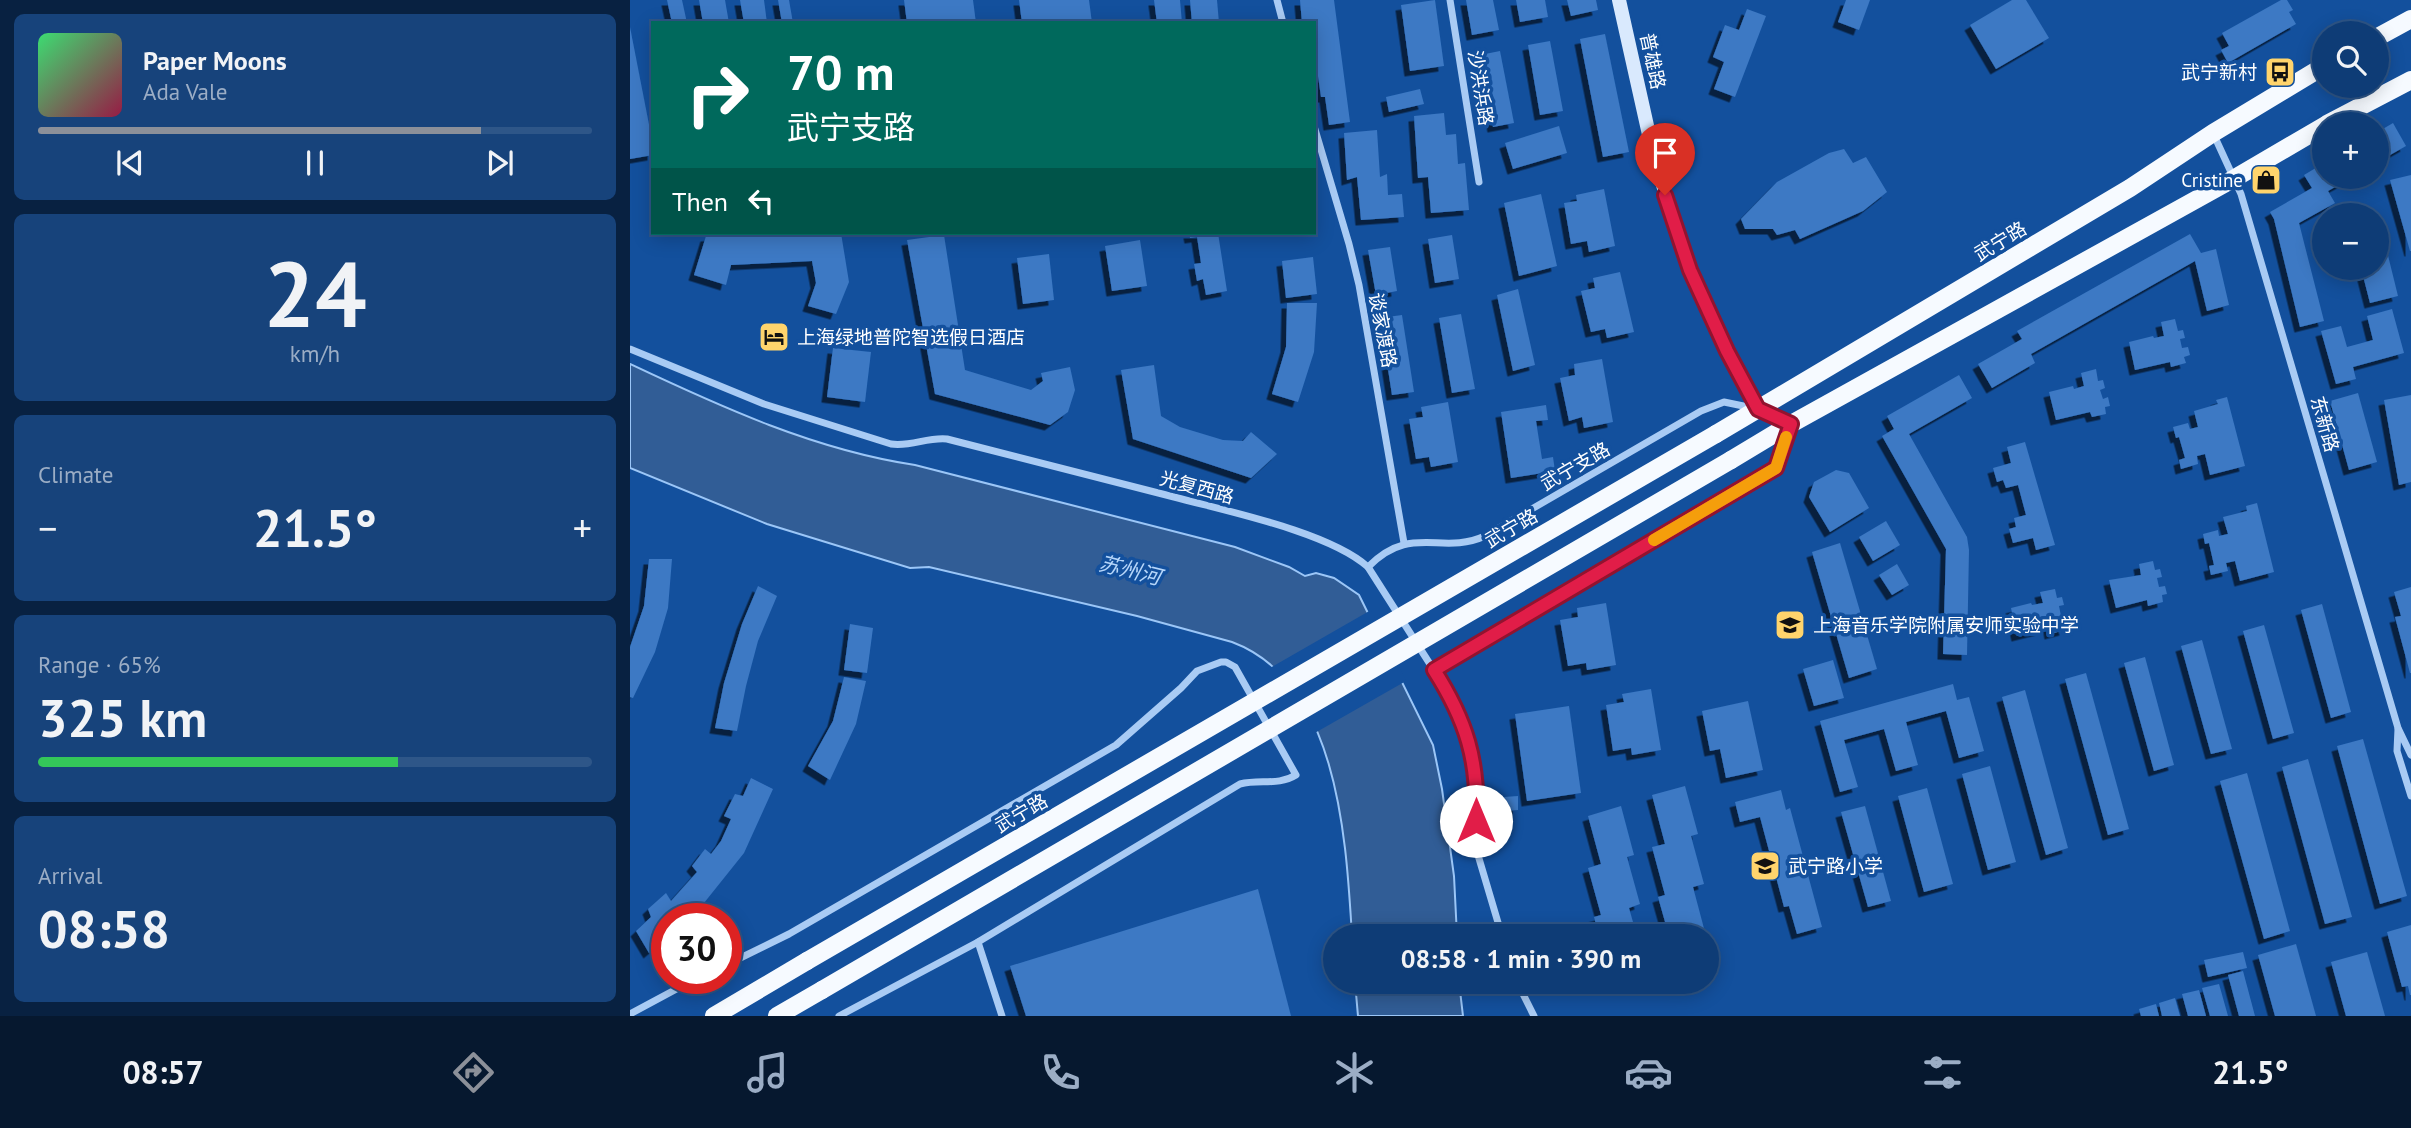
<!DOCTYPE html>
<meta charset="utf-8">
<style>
:root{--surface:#0e3c76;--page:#17437b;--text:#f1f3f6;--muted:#9badc5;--line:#2e5688;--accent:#8c9099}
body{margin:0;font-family:"PT Sans","Noto Sans SC",sans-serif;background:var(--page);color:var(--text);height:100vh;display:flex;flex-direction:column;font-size:26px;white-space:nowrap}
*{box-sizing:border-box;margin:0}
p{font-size:23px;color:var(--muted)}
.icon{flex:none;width:38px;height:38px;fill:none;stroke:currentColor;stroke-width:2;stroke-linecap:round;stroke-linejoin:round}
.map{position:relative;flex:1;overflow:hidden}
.drawer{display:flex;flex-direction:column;gap:14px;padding:14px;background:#082141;width:630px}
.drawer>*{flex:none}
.guide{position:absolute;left:21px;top:21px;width:665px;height:214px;border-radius:0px;box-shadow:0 4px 18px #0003,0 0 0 2px var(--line);background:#00695c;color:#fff;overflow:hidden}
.tools{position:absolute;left:1682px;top:21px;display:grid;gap:14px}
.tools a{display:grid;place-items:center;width:77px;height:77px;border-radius:50%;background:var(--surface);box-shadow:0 4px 18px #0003,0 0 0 2px var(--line);font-size:35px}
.speed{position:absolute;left:21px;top:903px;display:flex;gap:14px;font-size:35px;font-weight:700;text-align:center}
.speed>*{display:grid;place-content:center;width:91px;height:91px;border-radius:50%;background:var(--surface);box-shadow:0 4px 18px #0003,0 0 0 2px var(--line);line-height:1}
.speed .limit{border:10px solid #d22;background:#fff;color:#111}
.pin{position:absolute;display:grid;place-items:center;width:60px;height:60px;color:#fff;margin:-72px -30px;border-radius:50% 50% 50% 0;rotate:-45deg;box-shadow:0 0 7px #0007}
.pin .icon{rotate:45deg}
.me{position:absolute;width:77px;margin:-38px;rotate:0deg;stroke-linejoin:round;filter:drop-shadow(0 0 5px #0008)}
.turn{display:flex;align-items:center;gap:24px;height:147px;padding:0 21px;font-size:32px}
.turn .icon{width:91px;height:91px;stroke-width:2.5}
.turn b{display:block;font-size:49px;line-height:60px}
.then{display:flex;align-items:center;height:66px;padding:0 21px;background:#0003;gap:14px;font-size:26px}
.big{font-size:52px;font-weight:700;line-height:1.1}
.drawer .tile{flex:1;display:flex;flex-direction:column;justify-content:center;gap:10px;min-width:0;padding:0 24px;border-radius:10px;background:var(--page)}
.drawer .dial{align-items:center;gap:0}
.dial b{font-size:91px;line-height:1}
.song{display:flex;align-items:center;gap:21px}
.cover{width:84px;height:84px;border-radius:10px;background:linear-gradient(135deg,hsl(140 70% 55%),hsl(340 70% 35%))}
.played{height:7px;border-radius:4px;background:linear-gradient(90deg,var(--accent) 80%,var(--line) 80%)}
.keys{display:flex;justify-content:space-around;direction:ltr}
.heat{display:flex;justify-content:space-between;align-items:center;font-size:38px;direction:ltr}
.charge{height:10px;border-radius:5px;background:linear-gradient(90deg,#34c759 65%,var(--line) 0)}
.trip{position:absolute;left:693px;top:924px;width:396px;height:70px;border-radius:35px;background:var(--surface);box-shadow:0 4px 18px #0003,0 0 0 2px var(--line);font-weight:700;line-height:70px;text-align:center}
.tab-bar{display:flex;height:112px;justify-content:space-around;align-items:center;background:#06182f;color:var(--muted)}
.tab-bar .icon{width:49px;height:49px}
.tab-bar .selected{color:var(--accent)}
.tab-bar b{font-size:32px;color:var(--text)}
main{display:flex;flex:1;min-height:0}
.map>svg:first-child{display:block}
.water{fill:#315d96;stroke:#9bc6f7;stroke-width:2}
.pier{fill:#13509d}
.building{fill:#3c79c4;filter:url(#shadow)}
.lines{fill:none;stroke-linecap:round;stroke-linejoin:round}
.street{stroke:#a9cbf4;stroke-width:7}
.secondary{stroke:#d9e9fd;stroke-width:14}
.primary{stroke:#f6faff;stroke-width:18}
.primary-bridge{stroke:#f6faff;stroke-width:18}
.route-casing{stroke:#92132f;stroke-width:18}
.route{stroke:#e11d48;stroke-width:12}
.slow{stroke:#f59e0b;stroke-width:12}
.labels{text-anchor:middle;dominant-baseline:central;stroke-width:7;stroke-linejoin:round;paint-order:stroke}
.street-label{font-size:19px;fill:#fff;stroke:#13509d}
.poi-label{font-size:19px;fill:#fff;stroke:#13509d;text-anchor:start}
.water-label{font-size:21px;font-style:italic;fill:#b6d6fa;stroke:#13509d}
</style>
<main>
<section class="drawer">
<div class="tile">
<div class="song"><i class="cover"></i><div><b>Paper Moons</b><p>Ada Vale</p></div></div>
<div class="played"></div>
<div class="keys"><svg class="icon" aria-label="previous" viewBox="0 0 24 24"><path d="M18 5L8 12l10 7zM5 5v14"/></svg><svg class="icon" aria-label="pause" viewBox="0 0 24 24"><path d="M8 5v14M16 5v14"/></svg><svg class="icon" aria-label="next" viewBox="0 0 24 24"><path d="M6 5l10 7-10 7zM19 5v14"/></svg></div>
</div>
<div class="tile dial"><b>24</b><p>km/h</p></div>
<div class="tile"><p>Climate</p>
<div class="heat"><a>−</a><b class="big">21.5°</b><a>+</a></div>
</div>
<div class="tile"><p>Range · 65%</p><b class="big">325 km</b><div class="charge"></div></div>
<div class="tile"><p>Arrival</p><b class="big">08:58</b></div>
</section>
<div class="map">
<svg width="1781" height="1016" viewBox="0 0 1781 1016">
<defs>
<filter id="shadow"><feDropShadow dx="-5.5" dy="5.5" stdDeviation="0" flood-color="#0009"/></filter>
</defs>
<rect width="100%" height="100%" fill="#13509d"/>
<g class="water">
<path d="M0 364C91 407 185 450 285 465L605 547 659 567 675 576 686 573 704 578 729 595 803 745 812 789 824 876 827 936H722C716 840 709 682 602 642L507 616 299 567 280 568 137 524 0 468Z"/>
<path d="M725 982H829L833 1016H728Z"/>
</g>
<path class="pier" d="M741 610 776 681 683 734 671 707 658 688 640 668Z"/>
<g class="building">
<path d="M37 0H52L57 23H42Z"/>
<path d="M69 0H95L99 23H73Z"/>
<path d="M110 0H134L137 23H114Z"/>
<path d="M148 0H159L163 23H152Z"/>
<path d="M274 0H343L346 23H277Z"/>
<path d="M389 0H459L462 23H392Z"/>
<path d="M524 0H550L552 23H527Z"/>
<path d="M560 0H587L589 23H562Z"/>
<path d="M670 0H704L720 122 699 125 695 97H691L687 69 684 70V23H672Z"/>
<path d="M805 0 814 66 780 71 771 5Z"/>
<path d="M836 0H863L869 30 842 35Z"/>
<path d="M886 0H915L918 17 890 22Z"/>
<path d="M937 0H966L968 10 941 16Z"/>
<path d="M1216 0H1240L1229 30 1208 22Z"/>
<path d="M1382 0H1396L1419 38 1366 69 1340 25Z"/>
<path d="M1651 0H1657L1663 10 1659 12 1666 24 1598 63 1591 50 1599 46 1592 33Z"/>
<path d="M1117 9 1136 16 1105 97 1084 89 1094 62 1083 57 1095 25 1109 30Z"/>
<path d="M0 27 23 145V155L0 159Z"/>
<path d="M975 34 999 152 973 157 950 39Z"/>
<path d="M920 41 933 111 910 115 898 45Z"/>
<path d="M870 51 884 123 863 127 850 55Z"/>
<path d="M790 89 794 104 759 112 756 97Z"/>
<path d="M814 113 816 135 826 134 828 164 835 163 839 210 801 213 798 177 788 178 784 116Z"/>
<path d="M1763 123 1776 146 1746 163V133Z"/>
<path d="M929 126 937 153 883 169 875 143Z"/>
<path d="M747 130 750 177 757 174 758 195 772 194 774 217 731 220 727 177 717 180 714 133Z"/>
<path d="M1214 149 1223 163 1236 157 1257 192 1233 211 1170 239 1165 230 1147 235 1143 229H1115L1111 219 1147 182 1199 153Z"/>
<path d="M1694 163V177H1723L1698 191 1705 203 1669 223 1694 321 1670 327 1644 219 1640 212 1682 188 1674 175Z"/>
<path d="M1781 175V251H1780L1760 180Z"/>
<path d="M974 189 985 246 959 252 957 241 941 244 934 203 947 201 946 195Z"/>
<path d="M911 194 927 266 889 276 874 203Z"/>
<path d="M1750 223 1768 296 1740 303 1731 268H1746V224Z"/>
<path d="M109 233H211L219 282 206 314 178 306 186 283 182 261 101 265 96 285 64 275 76 236Z"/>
<path d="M559 233H588L597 291 576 295 573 279 567 281 564 264 571 263 567 237 560 238Z"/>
<path d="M1560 234 1571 253 1586 249 1599 305 1577 311 1565 261 1401 354 1405 363 1362 388 1348 364 1392 339 1387 331Z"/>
<path d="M314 235 335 370 401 390 413 381 411 373 440 367 445 390 438 412 420 425 305 394 277 240Z"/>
<path d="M822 235 829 279 805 283 798 239Z"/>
<path d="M510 240 517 286 482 291 475 246Z"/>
<path d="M760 247 767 291 746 295 738 250Z"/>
<path d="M419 254 424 300 393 304 387 258Z"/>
<path d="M683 257 687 294 656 298 652 261Z"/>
<path d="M990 272 1004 332 977 338 975 329 961 332 951 291 965 288 963 278Z"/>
<path d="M888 289 905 365 883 371 867 295Z"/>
<path d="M657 303H687L684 352 668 402 642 394 656 347Z"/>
<path d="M1762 309 1774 353 1723 367 1726 379 1706 384 1691 331 1711 326 1717 347 1743 340 1737 316Z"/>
<path d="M831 314 845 389 822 393 809 318Z"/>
<path d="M772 315 784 392 762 395 750 318Z"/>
<path d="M1545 319 1548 331 1553 330 1555 338 1550 339 1552 348 1558 347 1560 355 1554 357 1556 363 1541 367 1540 362 1505 370 1499 342 1523 336 1524 338 1534 336 1531 322Z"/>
<path d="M203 348 241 352 235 402 197 397Z"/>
<path d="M972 359 983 422 954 428 952 417 939 421 930 378 945 375 944 364Z"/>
<path d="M524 365 531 416 550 427 593 440 613 441 621 432 647 454 621 478 503 439 491 370Z"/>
<path d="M1466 369 1468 381 1473 380 1475 388 1470 390 1473 399 1478 397 1480 406 1475 407 1476 414 1462 417 1460 412 1426 420 1419 392 1443 386 1444 389 1454 386 1451 373Z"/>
<path d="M1329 375 1342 398 1279 434 1337 537 1339 550 1337 655 1313 654 1316 549 1252 436 1264 429 1257 416Z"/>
<path d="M1728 393 1747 462 1719 470 1700 401Z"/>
<path d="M1781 395V482L1769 485 1754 400Z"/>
<path d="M1597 397 1615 466 1580 475 1575 454 1567 456 1568 464 1551 469 1549 460 1555 458 1549 437 1546 438 1543 427 1558 423 1560 429 1568 427 1564 411 1588 404 1586 400Z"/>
<path d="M818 402 828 462 801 467 799 457 786 459 779 419 793 417 791 407Z"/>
<path d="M916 405 918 420 906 421 912 459 923 457 925 471 881 478 871 412Z"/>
<path d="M1395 442 1425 545 1406 550 1403 538 1383 543 1379 529 1386 527 1384 518 1396 515 1388 485 1376 488 1373 480 1367 482 1363 468 1381 463 1377 447Z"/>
<path d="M1206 470 1219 473 1239 508 1200 532 1179 497 1184 482Z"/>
<path d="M1627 503 1644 572 1610 581 1605 561 1596 563 1598 571 1581 575 1579 566 1584 565 1579 543 1575 544 1573 534 1588 530 1589 536 1598 534 1593 517 1617 511 1616 506Z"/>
<path d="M1256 521 1270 545 1243 561 1229 537Z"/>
<path d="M1210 543 1247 669 1219 678 1182 552Z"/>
<path d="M19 559H42L38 608 25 652 3 698 0 697V647L14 606Z"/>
<path d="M1523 561 1525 570 1530 569 1532 577 1527 578 1529 587 1535 586 1537 594 1532 595 1533 602 1518 606 1517 600 1486 608 1479 580 1511 575 1509 564Z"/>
<path d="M1267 564 1279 585 1262 595 1249 575Z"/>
<path d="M128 586 147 596 128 641 116 686 107 731 85 728 94 683 112 624Z"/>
<path d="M1781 587V673H1780L1765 617 1771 616 1764 592Z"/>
<path d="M1425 589 1427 598 1432 597 1434 605 1429 606 1431 616 1437 614 1439 622 1433 624 1435 630 1420 634 1419 628 1387 636 1381 608 1401 603 1402 605 1413 603 1410 592Z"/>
<path d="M976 603 986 665 957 670 956 663 938 666 930 620 948 617 947 608Z"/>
<path d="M1692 604 1721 712 1701 718 1671 610Z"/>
<path d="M220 624 243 628 237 673 214 670Z"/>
<path d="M1634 625 1664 733 1643 739 1613 631Z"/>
<path d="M1572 640 1602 749 1581 754 1551 646Z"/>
<path d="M1515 657 1544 765 1524 771 1494 663Z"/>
<path d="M1203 660 1214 698 1184 706 1173 669Z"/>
<path d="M1456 673 1499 829 1478 835 1435 679Z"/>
<path d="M214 677 236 681 226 724 200 780 178 766 203 721Z"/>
<path d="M1323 684 1327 700 1339 697 1354 751 1329 758 1316 711 1276 722 1288 765 1266 771 1254 729 1214 740 1228 787 1210 792 1190 721Z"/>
<path d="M1021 689 1031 750 1002 755 1001 748 983 751 976 705 994 702 992 694Z"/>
<path d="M1395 690 1438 848 1416 855 1372 697Z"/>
<path d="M1118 701 1133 770 1096 778 1090 749 1080 751 1072 711Z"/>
<path d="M939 706 951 793 897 801 885 714Z"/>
<path d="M1733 739 1777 896 1750 904 1707 746Z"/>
<path d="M1678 759 1722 917 1695 924 1652 767Z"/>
<path d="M1360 766 1386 862 1358 870 1332 774Z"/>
<path d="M1617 773 1660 931 1634 939 1590 781Z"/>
<path d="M121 778 143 789 114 853 70 908 58 919H37V938L19 953 6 931 21 917 18 909 36 893 41 901 67 872 62 866 75 849 81 854 91 841 101 819 94 816 105 794 113 796Z"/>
<path d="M1055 786 1068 834 1061 836 1074 884 1063 887 1076 936H1039L1028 897 1035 895 1022 847 1035 844 1022 795Z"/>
<path d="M1297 788 1323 884 1294 892 1268 796Z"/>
<path d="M1151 790 1156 810 1160 808 1192 927 1167 934 1159 906 1154 907 1130 817 1110 822 1105 802Z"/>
<path d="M888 796V810L875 811 874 797Z"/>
<path d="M991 806 1004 855 997 857 1010 904 999 908 1007 936H969L964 917 971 915 958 868 971 864 958 816Z"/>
<path d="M1235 806 1261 901 1238 907 1211 812Z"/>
<path d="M628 889 661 1016H396L380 966Z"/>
<path d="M1781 925V995H1780L1778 986 1772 987 1757 932Z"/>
<path d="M1666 944 1686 1016H1645L1628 955Z"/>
<path d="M1613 952 1617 968 1578 977 1574 960Z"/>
<path d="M1737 952 1755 1016H1716L1701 962Z"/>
<path d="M1613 971 1625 1016H1609L1598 975Z"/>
<path d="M1589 984 1598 1016H1580L1572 988Z"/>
<path d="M1569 990 1576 1016H1558L1552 994Z"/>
<path d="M1545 998 1550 1016H1532L1529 1003Z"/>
<path d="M1526 1004 1529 1016H1511L1509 1009Z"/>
</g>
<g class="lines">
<g class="street">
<path d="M647 0 653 23"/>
<path d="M820 0 849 182"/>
<path d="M684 126 719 244 729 285 774 543"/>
<path d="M1583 133 1611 194 1768 728 1781 755"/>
<path d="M0 349 134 404 261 444C281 447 297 437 317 439 393 459 469 478 544 497 596 511 699 532 738 567L821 697 835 726 841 749 848 796 845 845 872 936"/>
<path d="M738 567C781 523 811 556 855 536L1071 411 1094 402 1123 408"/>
<path d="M804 670 1146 468 1158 430"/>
<path d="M1768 729 1767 751 1781 796"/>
<path d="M348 942 372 1016"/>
<path d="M96 965 159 934 486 745 551 688 567 671 591 662H596L605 667 666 775C648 786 630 779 610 784L348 942 209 1016"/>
<path d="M887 982 904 1016"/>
<path d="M0 1014 67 978"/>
</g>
<path class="secondary" d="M989 0 1024 157 1060 270 1097 350 1128 409 1161 424"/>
<g class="primary">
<path d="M1746 38 1781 19"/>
<path d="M1697 124 1781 80"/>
<path d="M1086 434 1500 188 1583 133 1694 66"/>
<path d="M1101 460 1161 424 1605 178 1694 126"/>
<path d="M84 1016 177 961"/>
<path d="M147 1016 192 990"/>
</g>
<g class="primary-bridge">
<path d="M177 961 1086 434"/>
<path d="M192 990 1101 460"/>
</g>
</g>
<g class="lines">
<g class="route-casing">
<path id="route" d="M846 821C849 761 836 720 804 670L1146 468 1161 424 1128 409 1097 351 1060 270 1035 195"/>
</g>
<use href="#route" class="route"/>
<path class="slow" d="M1024 540 1146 468 1156 437"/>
</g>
<defs>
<g id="bus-square" transform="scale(1.575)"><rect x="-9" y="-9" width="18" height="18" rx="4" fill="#ffd46c" stroke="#13509d"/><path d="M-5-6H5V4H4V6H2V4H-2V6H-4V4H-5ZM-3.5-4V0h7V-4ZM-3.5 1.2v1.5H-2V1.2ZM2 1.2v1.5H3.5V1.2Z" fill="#111"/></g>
<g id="shop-square" transform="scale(1.575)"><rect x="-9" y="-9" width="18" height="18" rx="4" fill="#ffd46c" stroke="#13509d"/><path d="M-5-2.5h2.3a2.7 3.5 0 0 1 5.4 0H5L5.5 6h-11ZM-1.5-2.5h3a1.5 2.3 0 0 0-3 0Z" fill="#111"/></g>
<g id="hotel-square" transform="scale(1.575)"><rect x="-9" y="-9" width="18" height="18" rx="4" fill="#ffd46c" stroke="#13509d"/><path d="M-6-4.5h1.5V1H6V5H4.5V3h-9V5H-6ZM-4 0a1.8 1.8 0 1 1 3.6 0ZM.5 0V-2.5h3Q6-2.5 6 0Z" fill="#111"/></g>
<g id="school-square" transform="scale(1.575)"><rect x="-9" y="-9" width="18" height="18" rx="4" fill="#ffd46c" stroke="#13509d"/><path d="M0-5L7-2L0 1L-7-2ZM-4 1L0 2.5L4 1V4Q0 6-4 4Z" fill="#111"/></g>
</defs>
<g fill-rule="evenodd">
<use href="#bus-square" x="1650" y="72"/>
<use href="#shop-square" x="1636" y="180"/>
<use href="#hotel-square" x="144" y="337"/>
<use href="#school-square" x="1160" y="625"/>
<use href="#school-square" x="1135" y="866"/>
</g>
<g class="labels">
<g class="street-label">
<text transform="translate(1023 61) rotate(78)">普雄路</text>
<text transform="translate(851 88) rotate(81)">沙洪浜路</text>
<text transform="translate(1370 241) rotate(-31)">武宁路</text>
<text transform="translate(753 330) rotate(79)">谈家渡路</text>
<text transform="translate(1695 424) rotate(74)">东新路</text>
<text transform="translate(945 466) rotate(-30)">武宁支路</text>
<text transform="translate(567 487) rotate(15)">光复西路</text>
<text transform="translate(881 528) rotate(-30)">武宁路</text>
<text transform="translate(391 813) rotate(-30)">武宁路</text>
</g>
<g class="poi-label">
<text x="1627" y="72" text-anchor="end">武宁新村</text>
<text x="1613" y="180" text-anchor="end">Cristine</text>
<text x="167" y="337">上海绿地普陀智选假日酒店</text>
<text x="1183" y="625">上海音乐学院附属安师实验中学</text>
<text x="1158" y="866">武宁路小学</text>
</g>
<g class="water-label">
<text transform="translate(500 570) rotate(14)">苏州河</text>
</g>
</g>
</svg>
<div class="tools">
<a><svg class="icon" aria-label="search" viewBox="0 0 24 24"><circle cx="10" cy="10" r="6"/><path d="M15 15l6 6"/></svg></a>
<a>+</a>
<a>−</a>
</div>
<div class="speed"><div class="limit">30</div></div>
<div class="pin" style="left:1035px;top:195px;background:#d93025"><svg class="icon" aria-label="arrive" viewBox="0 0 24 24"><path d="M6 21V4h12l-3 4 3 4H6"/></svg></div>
<svg class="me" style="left:846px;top:821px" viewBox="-20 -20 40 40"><circle r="19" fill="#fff"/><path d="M0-13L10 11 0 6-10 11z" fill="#e11d48"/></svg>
<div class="trip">08:58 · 1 min · 390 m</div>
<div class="guide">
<div class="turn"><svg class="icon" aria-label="right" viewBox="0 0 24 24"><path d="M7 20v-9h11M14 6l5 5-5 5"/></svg><div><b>70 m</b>武宁支路</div></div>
<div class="then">Then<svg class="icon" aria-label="left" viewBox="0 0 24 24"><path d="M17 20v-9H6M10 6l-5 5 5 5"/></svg></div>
</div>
</div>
</main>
<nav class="tab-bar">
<b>08:57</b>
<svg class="icon selected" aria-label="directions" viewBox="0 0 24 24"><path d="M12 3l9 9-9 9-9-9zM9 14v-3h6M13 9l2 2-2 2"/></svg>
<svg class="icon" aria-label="music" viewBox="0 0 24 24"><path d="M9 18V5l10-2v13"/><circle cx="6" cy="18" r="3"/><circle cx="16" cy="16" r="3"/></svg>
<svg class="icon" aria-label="phone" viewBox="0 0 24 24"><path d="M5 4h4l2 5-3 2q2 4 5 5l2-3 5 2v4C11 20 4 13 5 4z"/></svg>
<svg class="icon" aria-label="climate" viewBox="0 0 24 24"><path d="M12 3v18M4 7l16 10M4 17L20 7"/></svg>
<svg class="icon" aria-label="car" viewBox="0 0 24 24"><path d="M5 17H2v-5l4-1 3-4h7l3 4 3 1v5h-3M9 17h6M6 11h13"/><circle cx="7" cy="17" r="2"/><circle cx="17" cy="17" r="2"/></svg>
<svg class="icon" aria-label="filters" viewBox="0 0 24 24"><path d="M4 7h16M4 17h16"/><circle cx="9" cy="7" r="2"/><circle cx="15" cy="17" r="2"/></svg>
<b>21.5°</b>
</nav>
